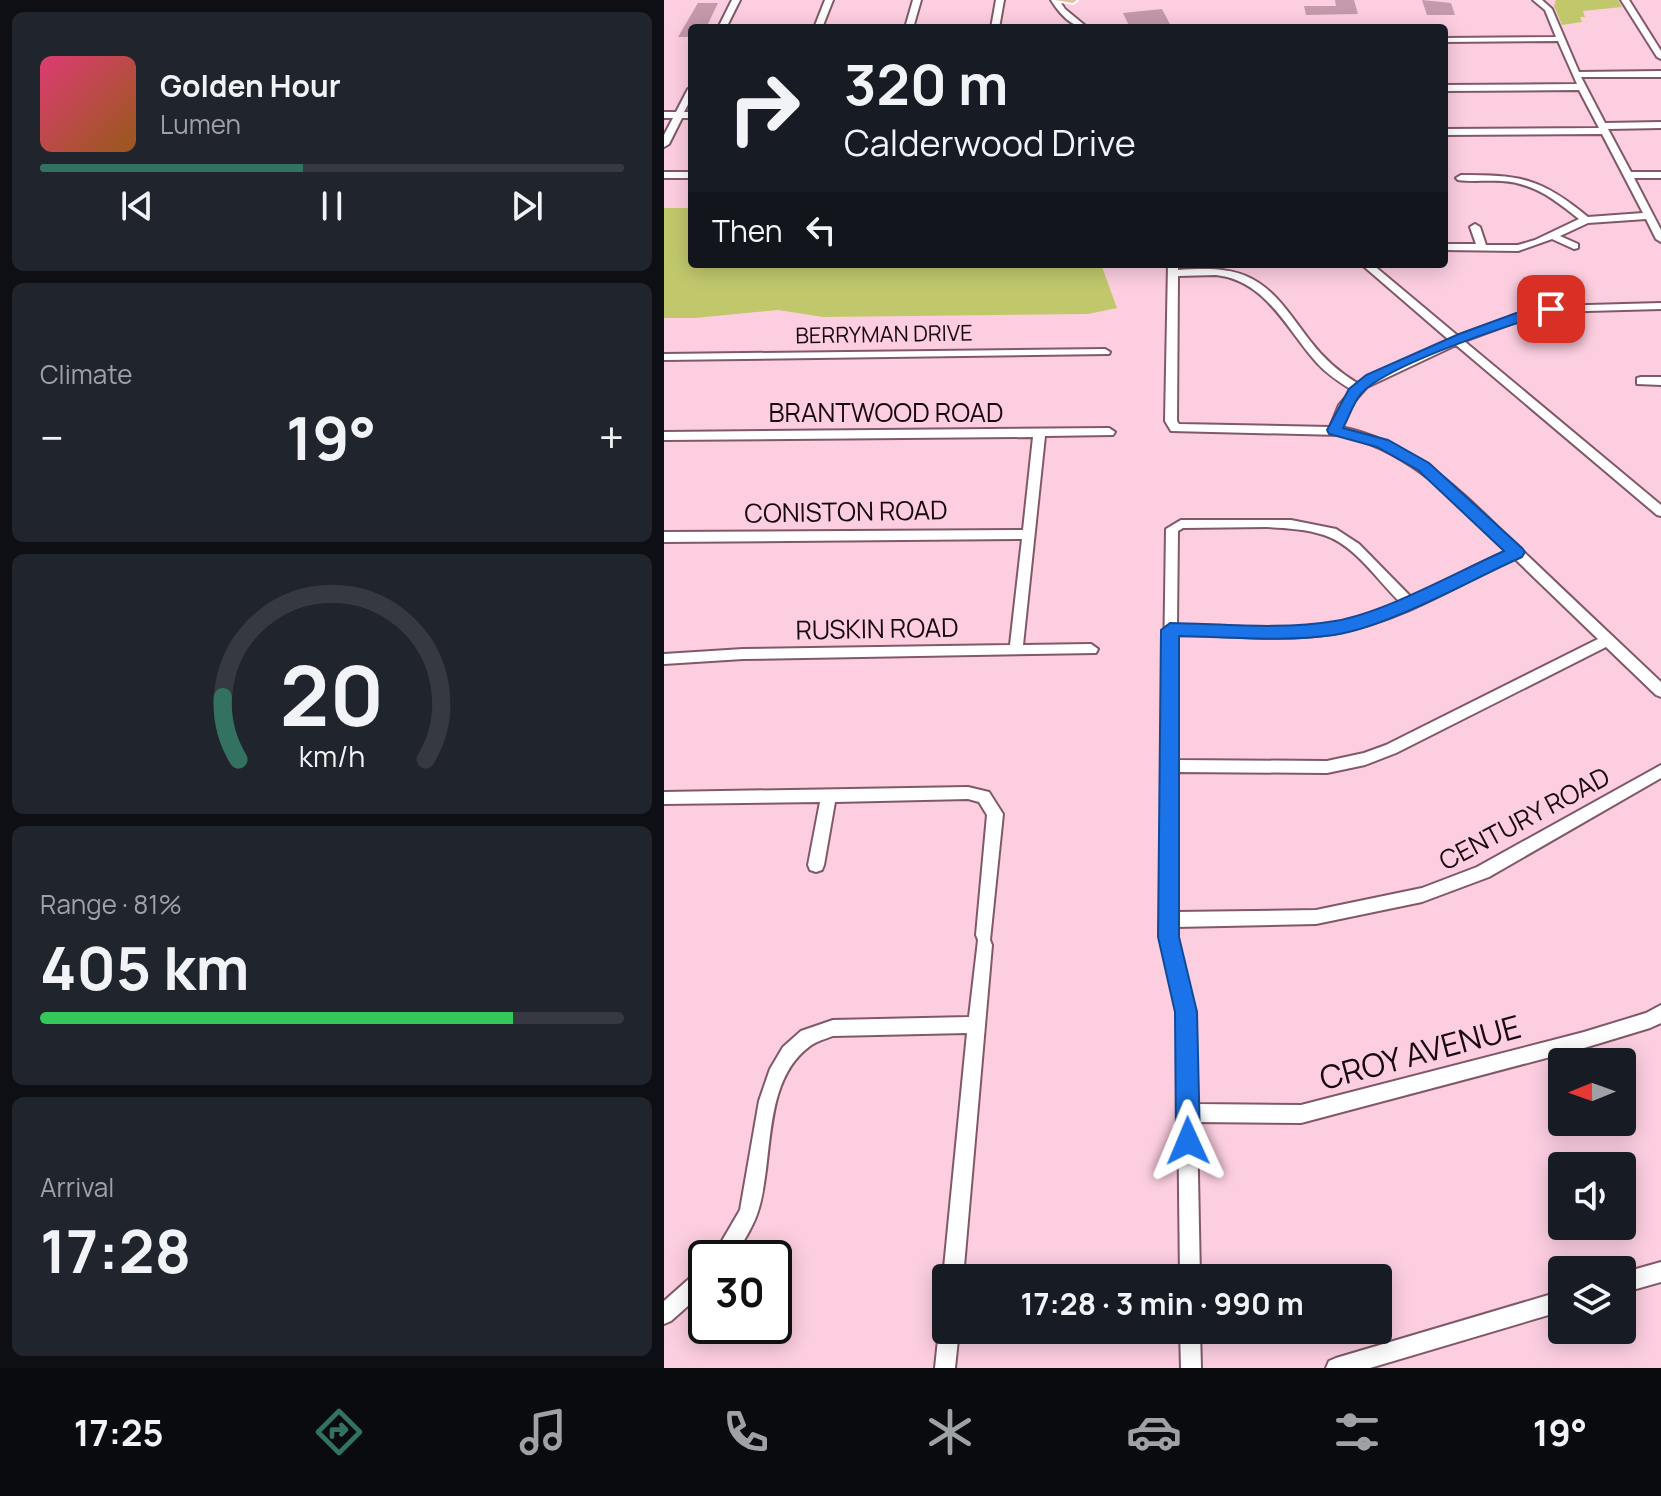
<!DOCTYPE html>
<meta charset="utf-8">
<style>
:root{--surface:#171b24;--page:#20242c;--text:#f1f3f6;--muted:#9ea1a6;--line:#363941;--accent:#337260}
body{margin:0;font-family:Manrope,sans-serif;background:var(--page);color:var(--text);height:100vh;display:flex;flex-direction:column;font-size:30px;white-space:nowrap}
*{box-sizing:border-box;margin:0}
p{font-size:26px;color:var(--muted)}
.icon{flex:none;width:44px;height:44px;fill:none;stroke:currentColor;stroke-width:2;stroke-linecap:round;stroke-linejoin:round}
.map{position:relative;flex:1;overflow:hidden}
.sheet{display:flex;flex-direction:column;gap:12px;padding:12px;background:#0d0f14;width:664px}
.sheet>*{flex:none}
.guide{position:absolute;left:24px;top:24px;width:760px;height:244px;border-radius:8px;box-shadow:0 4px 20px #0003;background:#171b24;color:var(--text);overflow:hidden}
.needle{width:52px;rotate:269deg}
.controls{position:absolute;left:884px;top:1048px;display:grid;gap:16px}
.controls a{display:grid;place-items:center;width:88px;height:88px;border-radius:8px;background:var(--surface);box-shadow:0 4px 20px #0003;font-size:40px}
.speed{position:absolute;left:24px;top:1240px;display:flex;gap:16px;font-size:40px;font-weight:700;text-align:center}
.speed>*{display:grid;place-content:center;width:104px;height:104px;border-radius:50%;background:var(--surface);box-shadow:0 4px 20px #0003;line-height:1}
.speed .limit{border:4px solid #111;border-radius:12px;background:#fff;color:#111}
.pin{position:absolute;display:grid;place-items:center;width:68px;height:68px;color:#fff;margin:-34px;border-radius:16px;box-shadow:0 4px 12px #0006}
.me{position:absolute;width:88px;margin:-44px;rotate:359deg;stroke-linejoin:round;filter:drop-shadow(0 0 6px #0008)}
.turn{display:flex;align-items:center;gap:28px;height:168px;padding:0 24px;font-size:36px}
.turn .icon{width:104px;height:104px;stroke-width:2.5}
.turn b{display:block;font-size:56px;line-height:68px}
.then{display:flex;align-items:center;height:76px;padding:0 24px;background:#0003;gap:16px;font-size:30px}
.big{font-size:60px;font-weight:700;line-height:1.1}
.sheet .card{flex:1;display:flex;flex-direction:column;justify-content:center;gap:12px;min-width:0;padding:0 28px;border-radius:12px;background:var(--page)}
.sheet .dial{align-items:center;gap:0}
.dial svg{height:208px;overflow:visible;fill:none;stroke:var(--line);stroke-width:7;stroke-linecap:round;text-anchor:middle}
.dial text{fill:var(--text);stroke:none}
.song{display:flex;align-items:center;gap:24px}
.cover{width:96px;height:96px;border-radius:12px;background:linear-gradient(135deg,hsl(340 70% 55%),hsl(30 70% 35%))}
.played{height:8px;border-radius:4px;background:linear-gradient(90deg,var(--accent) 45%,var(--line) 45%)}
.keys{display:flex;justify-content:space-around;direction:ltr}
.heat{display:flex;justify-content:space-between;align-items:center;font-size:44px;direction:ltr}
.charge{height:12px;border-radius:6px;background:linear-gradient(90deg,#34c759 81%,var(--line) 0)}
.trip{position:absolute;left:268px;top:1264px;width:460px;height:80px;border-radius:8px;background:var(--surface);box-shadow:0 4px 20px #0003;font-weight:700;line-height:80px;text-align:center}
.tabs{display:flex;height:128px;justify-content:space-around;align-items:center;background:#090b0e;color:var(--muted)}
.tabs .icon{width:56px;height:56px}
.tabs .selected{color:var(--accent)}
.tabs b{font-size:36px;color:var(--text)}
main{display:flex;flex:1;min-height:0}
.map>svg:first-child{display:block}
.green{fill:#c1c86c}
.building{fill:#c499ab}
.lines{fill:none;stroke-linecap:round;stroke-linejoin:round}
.minor-casing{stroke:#805969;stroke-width:4}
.major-casing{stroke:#fff;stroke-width:4}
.minor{fill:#fff;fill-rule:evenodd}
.major{fill:#e5bca4;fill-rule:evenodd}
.route{fill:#1a73e8;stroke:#114b97;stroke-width:2}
.labels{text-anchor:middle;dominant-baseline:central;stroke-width:8;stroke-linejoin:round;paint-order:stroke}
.far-street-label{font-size:22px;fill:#180910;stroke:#fccee0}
.street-label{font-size:26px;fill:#180910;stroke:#fccee0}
.near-street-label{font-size:32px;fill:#180910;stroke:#fccee0}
</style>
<main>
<section class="sheet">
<div class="card">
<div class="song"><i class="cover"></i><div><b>Golden Hour</b><p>Lumen</p></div></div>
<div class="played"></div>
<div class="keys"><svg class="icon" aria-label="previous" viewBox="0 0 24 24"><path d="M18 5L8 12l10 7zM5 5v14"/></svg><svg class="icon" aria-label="pause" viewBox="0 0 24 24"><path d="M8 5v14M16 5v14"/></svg><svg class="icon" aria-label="next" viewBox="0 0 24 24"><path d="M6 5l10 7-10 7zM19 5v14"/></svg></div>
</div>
<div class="card"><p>Climate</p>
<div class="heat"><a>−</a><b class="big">19°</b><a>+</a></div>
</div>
<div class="card dial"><svg viewBox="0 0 100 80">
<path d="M14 69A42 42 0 1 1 86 69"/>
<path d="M14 69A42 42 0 0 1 8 45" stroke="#337260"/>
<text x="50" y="56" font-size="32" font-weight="700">20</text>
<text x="50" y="72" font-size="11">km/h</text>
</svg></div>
<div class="card"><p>Range · 81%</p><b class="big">405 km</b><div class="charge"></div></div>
<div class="card"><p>Arrival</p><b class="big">17:28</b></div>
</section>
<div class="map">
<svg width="997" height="1368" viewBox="0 0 997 1368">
<rect width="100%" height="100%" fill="#fccee0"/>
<g class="green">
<path d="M892 0H954L958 7 919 11 921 17H916L918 22 898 25 890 6Z"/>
<path d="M0 208H28V264H437L453 308 424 314 159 317 114 310 31 318H0Z"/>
</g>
<g class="building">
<path d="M671 0H690L694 14 642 15 640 6H672Z"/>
<path d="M758 0 787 3 791 15H763Z"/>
<path d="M34 3H54L44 24H32L28 28V37H14Z"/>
<path d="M498 9 508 28H466L459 13Z"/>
</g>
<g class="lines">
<g class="minor-casing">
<g id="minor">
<path d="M68 0H76L62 28H54Z"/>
<path d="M161 0H169L158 28H150Z"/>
<path d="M249 0H257L249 28H241Z"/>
<path d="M332 0H340L335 28H327Z"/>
<path d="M387 0H395L401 9 424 28C408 28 395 13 387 0Z"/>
<path d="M869 0H878L888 9 915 72 997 71V77H917L941 123 997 122V128L944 129 967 172H997V178H970L997 230V242L992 239 982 219 924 223 896 236 914 244V248L910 249 888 239 854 251 780 250V244H812L806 227 811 224 816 227 822 245H854L871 240 915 219C891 200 870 183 838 181 823 180 808 182 794 180L792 178 797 175C857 175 877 178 924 217L979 213 938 134 780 135V129L935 128 915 90 780 91V85L913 84 894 41 780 42V38L892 37 881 10Z"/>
<path d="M957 0H965L997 51V59L993 57Z"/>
<path d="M28 86V97L20 112H28V118H18L5 144 0 147V135L9 118H0V112H12L24 89Z"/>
<rect x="0" y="172" width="28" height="6"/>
<path d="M504 264H514V270C536 269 561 267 582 276 611 288 628 318 647 342 660 359 675 372 693 383L785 340 697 264H708L794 336 859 312 887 306 997 303V309L887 312 866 317 800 341 997 505V516L993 515 792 345 703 387 686 406 677 427C759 444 806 502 864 556 909 599 953 640 997 682V697L992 695 942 647 732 753 701 765 663 773 512 772V912L652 910 758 888 813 867 997 765V778L825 877 758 902 652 924 512 927V937L531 1012 532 1104 637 1105 920 1032 982 1013 997 1005V1023L986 1028 920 1048 637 1123 533 1122 536 1278H516L513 1012 496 937 502 529 517 520H627L672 529 695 544 747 597 843 551C793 503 747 450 676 435L507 431 501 421ZM552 275C603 281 622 329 653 363 663 374 675 382 688 390L675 405 666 427 515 424 513 421 514 276ZM603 527C622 528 642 529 660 535 691 545 713 580 736 602 715 611 693 619 670 623 619 632 565 625 513 625L514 531 519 528ZM850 558 934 639 722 745 700 753 663 761 512 760 513 635C565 635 617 642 668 634 733 623 792 587 850 558Z"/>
<path d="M441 349 446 352 445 354 0 360V354Z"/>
<path d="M977 377H997V385L973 384V378Z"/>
<path d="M445 428 451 432 449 435 381 436 359 645 427 644 434 649 432 653 79 659 0 664V654L79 649 346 645 358 539 0 542V532L359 530 369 437 0 440V432Z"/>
<path d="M304 787 325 792 339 814 326 940 328 945 299 1278H282V1285L279 1278 303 1033 169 1036C161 1039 153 1041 146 1046 98 1081 110 1157 95 1208 90 1226 79 1242 69 1258H48L76 1210 95 1101 106 1069 119 1047 137 1031 169 1020 305 1017 314 940 312 935 323 815 315 802 304 799 171 802 160 865 158 870 152 872 146 870 144 865 156 802 0 804V792Z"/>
<path d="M997 1262V1282L958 1293V1273Z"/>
<path d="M42 1267V1290L7 1321 0 1324V1301L35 1270Z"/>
<path d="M898 1291V1311L706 1368H662L665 1361 672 1358Z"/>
<path d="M282 1321V1330H295L291 1368H271L275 1330 278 1323Z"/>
<path d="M516 1330H536L537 1368H517Z"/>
</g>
</g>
<g class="major-casing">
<path id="major" d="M391 0H413L409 3Z"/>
</g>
<use href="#minor" class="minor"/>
<use href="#major" class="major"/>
</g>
<path class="route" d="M887 305 894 309 892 312C853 321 720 366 697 394 689 403 685 417 679 428L724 440 765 463 858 548 861 552 858 557C806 580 724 627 670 635 619 642 566 637 515 636V937L533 1012 536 1141 533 1149 524 1152 516 1149 512 1141 511 1012 494 937 497 630 506 623C560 624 618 630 671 621 720 613 793 572 840 551L754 470 713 447 665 434 663 430 685 389 702 375 795 334 858 311Z"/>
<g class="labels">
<g class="far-street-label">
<text transform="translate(220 334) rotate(-1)">BERRYMAN DRIVE</text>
</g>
<g class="street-label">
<text x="222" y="412">BRANTWOOD ROAD</text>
<text transform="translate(182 511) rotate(-1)">CONISTON ROAD</text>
<text transform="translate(213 628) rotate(-1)">RUSKIN ROAD</text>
<text transform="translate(860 818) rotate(-28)">CENTURY ROAD</text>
</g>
<g class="near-street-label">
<text transform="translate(756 1052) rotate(-15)">CROY AVENUE</text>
</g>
</g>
</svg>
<div class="controls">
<a><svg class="needle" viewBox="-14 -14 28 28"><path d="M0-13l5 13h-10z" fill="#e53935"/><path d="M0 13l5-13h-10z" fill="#9ea1a6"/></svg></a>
<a><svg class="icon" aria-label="sound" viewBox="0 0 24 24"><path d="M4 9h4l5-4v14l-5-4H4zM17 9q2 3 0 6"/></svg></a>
<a><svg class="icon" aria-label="layers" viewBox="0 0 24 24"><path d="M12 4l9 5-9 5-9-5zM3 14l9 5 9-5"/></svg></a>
</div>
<div class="speed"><div class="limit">30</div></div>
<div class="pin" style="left:887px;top:309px;background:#d93025"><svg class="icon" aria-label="arrive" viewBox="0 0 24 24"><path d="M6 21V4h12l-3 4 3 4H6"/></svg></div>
<svg class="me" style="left:524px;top:1141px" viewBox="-20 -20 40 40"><path d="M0-17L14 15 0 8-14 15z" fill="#1a73e8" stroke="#fff" stroke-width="4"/></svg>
<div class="trip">17:28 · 3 min · 990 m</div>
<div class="guide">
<div class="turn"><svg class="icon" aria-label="right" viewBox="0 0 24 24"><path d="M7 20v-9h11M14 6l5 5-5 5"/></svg><div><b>320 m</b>Calderwood Drive</div></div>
<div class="then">Then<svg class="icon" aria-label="left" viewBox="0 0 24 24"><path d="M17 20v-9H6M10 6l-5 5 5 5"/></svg></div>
</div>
</div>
</main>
<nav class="tabs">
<b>17:25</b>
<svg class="icon selected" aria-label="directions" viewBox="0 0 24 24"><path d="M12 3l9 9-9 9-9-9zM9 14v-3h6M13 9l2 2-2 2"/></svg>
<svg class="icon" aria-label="music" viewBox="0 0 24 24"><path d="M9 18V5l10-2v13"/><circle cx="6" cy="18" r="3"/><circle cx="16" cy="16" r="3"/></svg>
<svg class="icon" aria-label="phone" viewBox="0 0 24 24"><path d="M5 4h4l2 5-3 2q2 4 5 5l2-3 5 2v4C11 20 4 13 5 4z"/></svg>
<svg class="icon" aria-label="climate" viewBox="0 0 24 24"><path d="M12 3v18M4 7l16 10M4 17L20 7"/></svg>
<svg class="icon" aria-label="car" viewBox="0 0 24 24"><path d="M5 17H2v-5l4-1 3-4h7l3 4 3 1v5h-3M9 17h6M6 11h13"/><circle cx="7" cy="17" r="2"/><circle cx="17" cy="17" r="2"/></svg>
<svg class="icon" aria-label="filters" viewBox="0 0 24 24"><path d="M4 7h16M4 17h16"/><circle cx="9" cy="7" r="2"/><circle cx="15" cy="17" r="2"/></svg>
<b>19°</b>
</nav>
